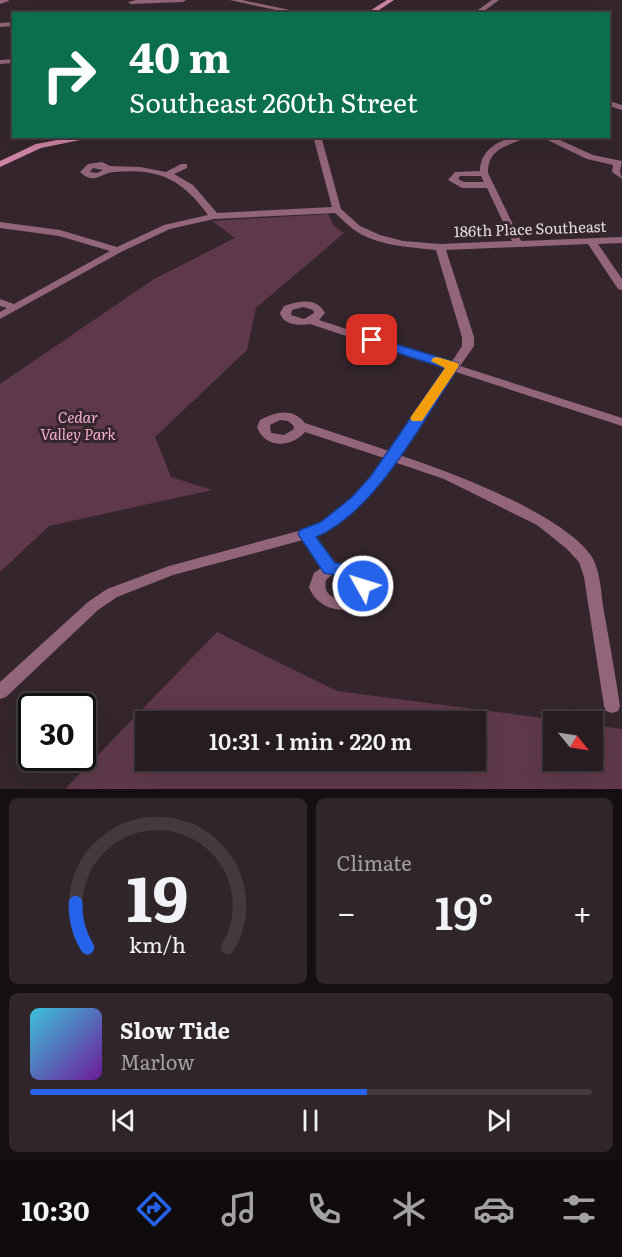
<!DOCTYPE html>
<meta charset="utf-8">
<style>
:root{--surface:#271c21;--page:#2f252a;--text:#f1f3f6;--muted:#a4a1a5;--line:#433a3f;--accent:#2563eb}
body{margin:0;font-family:Literata,serif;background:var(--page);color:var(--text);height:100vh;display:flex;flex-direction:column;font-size:22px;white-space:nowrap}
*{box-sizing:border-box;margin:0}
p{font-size:20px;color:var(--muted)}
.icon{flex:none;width:33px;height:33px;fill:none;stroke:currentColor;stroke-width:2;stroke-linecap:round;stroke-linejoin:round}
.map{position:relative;height:789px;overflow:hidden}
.drawer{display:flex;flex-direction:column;gap:9px;padding:9px;background:#150f12;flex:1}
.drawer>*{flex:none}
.guide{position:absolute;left:12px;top:12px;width:598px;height:126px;border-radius:0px;box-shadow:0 6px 24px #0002,0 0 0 2px var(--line);background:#0b6e4f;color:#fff;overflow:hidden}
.needle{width:39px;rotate:120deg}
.buttons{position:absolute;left:543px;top:711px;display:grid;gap:12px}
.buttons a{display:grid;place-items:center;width:60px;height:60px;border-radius:0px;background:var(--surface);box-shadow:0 6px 24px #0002,0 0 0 2px var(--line);font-size:30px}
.speed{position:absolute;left:18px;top:693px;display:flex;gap:12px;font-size:30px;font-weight:700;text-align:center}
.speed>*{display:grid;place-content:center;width:78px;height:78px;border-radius:50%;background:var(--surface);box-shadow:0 6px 24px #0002,0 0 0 2px var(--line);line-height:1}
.speed .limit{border:3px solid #111;border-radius:9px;background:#fff;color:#111}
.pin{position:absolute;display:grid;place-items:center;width:51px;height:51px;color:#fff;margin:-26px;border-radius:12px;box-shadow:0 3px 9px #0006}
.me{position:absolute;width:66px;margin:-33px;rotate:309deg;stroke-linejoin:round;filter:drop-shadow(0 0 4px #0008)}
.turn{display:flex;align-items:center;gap:21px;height:126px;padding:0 18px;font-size:27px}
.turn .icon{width:78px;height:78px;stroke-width:2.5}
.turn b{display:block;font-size:42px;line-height:51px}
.big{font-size:45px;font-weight:600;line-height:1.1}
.drawer .tile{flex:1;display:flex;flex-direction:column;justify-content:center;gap:9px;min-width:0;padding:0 21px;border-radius:9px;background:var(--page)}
.drawer .dial{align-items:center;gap:0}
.dial svg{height:156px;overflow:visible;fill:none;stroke:var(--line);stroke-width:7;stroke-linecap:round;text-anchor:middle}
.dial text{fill:var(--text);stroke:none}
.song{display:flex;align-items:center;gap:18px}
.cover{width:72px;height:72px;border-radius:9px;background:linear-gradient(135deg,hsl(190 70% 55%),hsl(280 70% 35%))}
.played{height:6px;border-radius:3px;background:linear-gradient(90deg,var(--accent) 60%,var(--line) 60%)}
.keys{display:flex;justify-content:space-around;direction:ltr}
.heat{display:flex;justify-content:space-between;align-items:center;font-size:33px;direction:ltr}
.drawer .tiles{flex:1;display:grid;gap:9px;grid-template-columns:1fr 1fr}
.tile:last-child{grid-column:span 2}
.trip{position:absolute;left:135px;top:711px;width:351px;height:60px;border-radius:0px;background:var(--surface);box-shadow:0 6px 24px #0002,0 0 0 2px var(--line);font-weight:600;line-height:60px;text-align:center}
.dock{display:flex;height:96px;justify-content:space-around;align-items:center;background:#100b0d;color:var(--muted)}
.dock .icon{width:42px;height:42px}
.dock .current{color:var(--accent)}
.dock b{font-size:27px;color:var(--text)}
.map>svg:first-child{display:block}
.green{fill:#5f394b;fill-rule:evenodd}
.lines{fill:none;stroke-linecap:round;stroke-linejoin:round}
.street{fill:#93657a;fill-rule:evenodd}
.secondary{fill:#ce85a7;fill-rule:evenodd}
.route{fill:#2563eb;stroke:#184099;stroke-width:1.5}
.slow{fill:#f59e0b}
.labels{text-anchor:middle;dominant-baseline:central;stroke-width:6;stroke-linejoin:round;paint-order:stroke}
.street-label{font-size:15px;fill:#e4dade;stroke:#34262c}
.park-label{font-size:15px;font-style:italic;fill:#f6adce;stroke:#34262c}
</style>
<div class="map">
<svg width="622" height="789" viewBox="0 0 622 789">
<rect width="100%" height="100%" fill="#34262c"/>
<g class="green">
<path d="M328 214 334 226 344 233 256 308 247 350 155 437 171 477 212 490 49 526 0 572V384L154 279 235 238 212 221Z"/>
<path d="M217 632 337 691 565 721 554 722V760H592L593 725 622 729V789H65ZM146 722H476V760H146Z"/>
</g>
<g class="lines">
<g class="street">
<path d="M0 0H8L9 1 0 4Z"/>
<path d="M186 0 183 2 131 4 128 2 136 0Z"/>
<path d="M230 0H242L309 14H294Z"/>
<path d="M492 0H499L480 14H472Z"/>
<path d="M13 12H17L18 14 13 15Z"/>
<path d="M14 22V26L0 27V23Z"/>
<path d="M14 59V63L0 64V60Z"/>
<path d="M609 101 622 105V110L609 106Z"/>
<path d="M313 136H321L341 209 360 226 380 235 403 241 440 244 512 241 487 188H462L448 180 455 172 480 171C480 146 507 136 528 136 509 147 488 146 488 173L521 241 622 237V243L598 244 622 279V290L618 289 588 244 446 250 474 337V346L460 366 622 418V426L456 372 399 455C448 471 564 514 592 557 600 571 601 591 603 606 609 640 615 673 620 706L618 711 612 713 606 711 604 706 584 577 579 562 567 549 537 525 444 479 394 462C374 492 350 523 315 536L334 563C351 563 365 569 370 586 369 590 367 596 364 599 349 618 317 610 309 587L314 573 321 568 303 540 173 575 117 597 98 610 6 697 0 699V682L88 602 107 589 169 566 302 530C338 517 362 489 384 458L305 432C291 448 265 449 257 427L260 420C276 412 292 407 305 423L389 451 446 369 310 324C299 326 283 325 280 313L284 306C300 301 316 297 325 313L319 320 451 363 462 346V337L436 250C409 247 376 246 353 229 346 224 341 218 335 213L214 219 170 229 121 252 0 319V312L7 308 0 306V299L14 304 110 251 59 236 0 228V222L60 230 117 247 164 225 208 215C182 179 159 168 114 172 102 172 95 186 80 172L88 164 102 162 110 166 140 167 166 172 181 164H187V168L174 174 193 185 217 213 332 207ZM93 168 103 170 97 173 90 172ZM460 176H481L484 182H464L458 179ZM303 307 313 310 314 313 304 319 291 315 292 310ZM280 420 288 421 293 425 294 429 284 435 271 433 270 425ZM333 574C344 574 352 575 356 586 348 604 321 601 326 580Z"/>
<path d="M539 136H551L593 155 622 161 620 171 622 179 612 172 613 165 587 159Z"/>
</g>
<g class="secondary">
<path d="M387 0H394L373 14H365Z"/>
<path d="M79 136H100L41 148 0 167V161L36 144Z"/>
</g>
</g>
<path class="route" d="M372 337 458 363 459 366C424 419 376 512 316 537L335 563C352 565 367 567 372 586L369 590C356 594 356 584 348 577L324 573 298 534 300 530 321 522 352 497 371 476 445 368 367 343 365 340 367 338Z"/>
<path class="slow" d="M437 357 458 363 459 366 422 421H412L410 418 445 368 431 361 433 358Z"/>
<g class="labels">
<g class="street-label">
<text transform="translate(530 228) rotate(-2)">186th Place Southeast</text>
</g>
<g class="park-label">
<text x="78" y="416">Cedar<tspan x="78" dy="17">Valley Park</tspan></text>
</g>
</g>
</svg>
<div class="buttons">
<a><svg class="needle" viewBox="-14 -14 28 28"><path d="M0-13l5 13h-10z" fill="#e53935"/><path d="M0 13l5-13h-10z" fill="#a4a1a5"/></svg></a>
</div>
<div class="speed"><div class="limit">30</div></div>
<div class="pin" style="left:372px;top:340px;background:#d93025"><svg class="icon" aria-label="arrive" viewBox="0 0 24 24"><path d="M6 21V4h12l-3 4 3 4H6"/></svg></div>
<svg class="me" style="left:363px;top:586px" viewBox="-20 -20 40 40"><circle r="17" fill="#2563eb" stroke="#fff" stroke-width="3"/><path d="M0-11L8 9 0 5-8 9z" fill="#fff"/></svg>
<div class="trip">10:31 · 1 min · 220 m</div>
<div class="guide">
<div class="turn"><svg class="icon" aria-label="right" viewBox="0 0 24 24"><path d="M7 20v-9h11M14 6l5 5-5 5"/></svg><div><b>40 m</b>Southeast 260th Street</div></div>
</div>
</div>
<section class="drawer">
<div class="tiles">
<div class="tile dial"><svg viewBox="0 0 100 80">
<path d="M14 69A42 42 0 1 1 86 69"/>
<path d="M14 69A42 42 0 0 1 8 46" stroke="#2563eb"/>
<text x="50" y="56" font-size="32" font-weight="700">19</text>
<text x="50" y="72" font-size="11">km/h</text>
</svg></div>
<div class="tile"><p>Climate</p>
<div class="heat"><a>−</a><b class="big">19°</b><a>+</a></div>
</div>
<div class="tile">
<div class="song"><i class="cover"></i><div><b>Slow Tide</b><p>Marlow</p></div></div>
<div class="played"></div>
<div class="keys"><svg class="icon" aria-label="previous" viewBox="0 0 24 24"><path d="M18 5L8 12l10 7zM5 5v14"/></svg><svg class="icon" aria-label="pause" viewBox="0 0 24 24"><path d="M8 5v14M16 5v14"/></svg><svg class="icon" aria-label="next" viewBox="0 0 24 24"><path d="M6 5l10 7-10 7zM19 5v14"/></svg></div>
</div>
</div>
</section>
<nav class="dock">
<b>10:30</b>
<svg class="icon current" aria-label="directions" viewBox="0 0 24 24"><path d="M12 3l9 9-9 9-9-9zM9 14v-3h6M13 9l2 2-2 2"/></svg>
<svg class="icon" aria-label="music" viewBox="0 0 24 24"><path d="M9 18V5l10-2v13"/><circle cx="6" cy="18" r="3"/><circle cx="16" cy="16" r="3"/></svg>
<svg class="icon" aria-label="phone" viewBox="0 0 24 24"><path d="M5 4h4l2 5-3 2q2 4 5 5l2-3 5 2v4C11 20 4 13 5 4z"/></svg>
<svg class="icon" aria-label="climate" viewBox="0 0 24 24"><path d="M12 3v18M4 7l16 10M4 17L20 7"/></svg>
<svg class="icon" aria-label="car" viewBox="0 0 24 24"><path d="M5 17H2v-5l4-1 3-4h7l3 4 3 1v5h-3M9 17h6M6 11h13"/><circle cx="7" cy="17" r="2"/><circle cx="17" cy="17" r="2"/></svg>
<svg class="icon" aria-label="filters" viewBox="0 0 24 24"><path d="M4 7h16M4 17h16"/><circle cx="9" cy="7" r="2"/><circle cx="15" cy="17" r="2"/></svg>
</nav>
